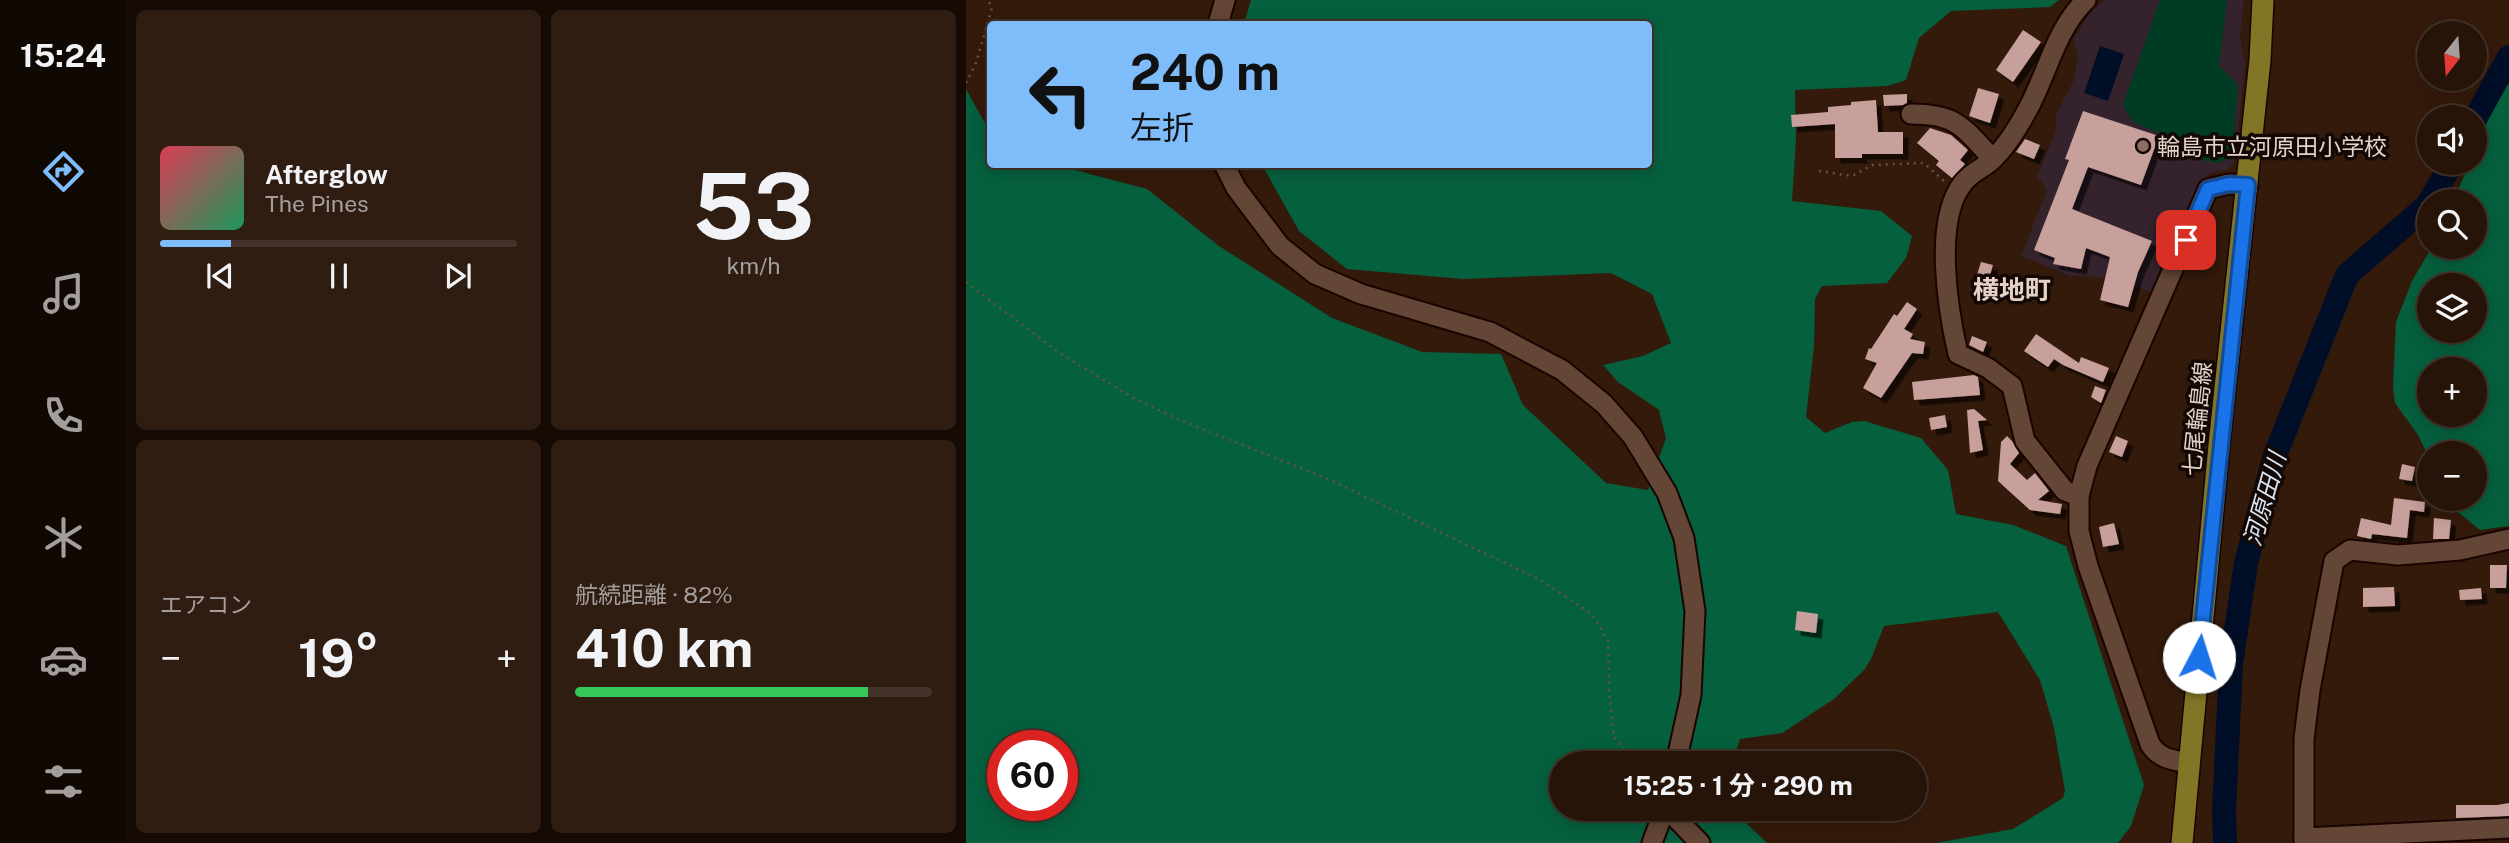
<!DOCTYPE html>
<html lang="ja">
<meta charset="utf-8">
<style>
:root{--surface:#271408;--page:#2f1d12;--text:#f1f3f6;--muted:#a49e9c;--line:#433329;--accent:#7fbdfa}
body{margin:0;font-family:"Public Sans","Noto Sans JP",sans-serif;background:var(--page);color:var(--text);height:100vh;display:flex;flex-direction:column;font-size:26px;white-space:nowrap}
*{box-sizing:border-box;margin:0}
p{font-size:23px;color:var(--muted)}
.icon{flex:none;width:38px;height:38px;fill:none;stroke:currentColor;stroke-width:2;stroke-linecap:round;stroke-linejoin:round}
.map{position:relative;flex:1;overflow:hidden}
.details{display:flex;flex-direction:column;gap:10px;padding:10px;background:#150b04;width:840px}
.details>*{flex:none}
.guide{position:absolute;left:21px;top:21px;width:665px;height:147px;border-radius:7px;box-shadow:0 4px 18px #0003,0 0 0 2px var(--line);background:#7fbdfa;color:#111;overflow:hidden}
.needle{width:46px;rotate:197deg}
.tools{position:absolute;left:1451px;top:21px;display:grid;gap:14px}
.tools a{display:grid;place-items:center;width:70px;height:70px;border-radius:50%;background:var(--surface);box-shadow:0 4px 18px #0003,0 0 0 2px var(--line);font-size:35px}
.speed{position:absolute;left:21px;top:730px;display:flex;gap:14px;font-size:35px;font-weight:700;text-align:center}
.speed>*{display:grid;place-content:center;width:91px;height:91px;border-radius:50%;background:var(--surface);box-shadow:0 4px 18px #0003,0 0 0 2px var(--line);line-height:1}
.speed .limit{border:10px solid #d22;background:#fff;color:#111}
.pin{position:absolute;display:grid;place-items:center;width:60px;height:60px;color:#fff;margin:-30px;border-radius:14px;box-shadow:0 4px 10px #0006}
.me{position:absolute;width:77px;margin:-38px;rotate:5deg;stroke-linejoin:round;filter:drop-shadow(0 0 5px #0008)}
.turn{display:flex;align-items:center;gap:24px;height:147px;padding:0 28px;font-size:32px}
.turn .icon{width:91px;height:91px;stroke-width:2.5}
.turn b{display:block;font-size:49px;line-height:60px}
.big{font-size:52px;font-weight:700;line-height:1.1}
.details .tile{flex:1;display:flex;flex-direction:column;justify-content:center;gap:10px;min-width:0;padding:0 24px;border-radius:10px;background:var(--page)}
.details .dial{align-items:center;gap:0}
.dial b{font-size:91px;line-height:1}
.song{display:flex;align-items:center;gap:21px}
.cover{width:84px;height:84px;border-radius:10px;background:linear-gradient(135deg,hsl(350 70% 55%),hsl(150 70% 35%))}
.played{height:7px;border-radius:4px;background:linear-gradient(90deg,var(--accent) 20%,var(--line) 20%)}
.keys{display:flex;justify-content:space-around;direction:ltr}
.heat{display:flex;justify-content:space-between;align-items:center;font-size:38px;direction:ltr}
.charge{height:10px;border-radius:5px;background:linear-gradient(90deg,#34c759 82%,var(--line) 0)}
.details .tiles{flex:1;display:grid;gap:10px;grid-template-columns:repeat(2,1fr)}
.trip{position:absolute;left:583px;top:751px;width:378px;height:70px;border-radius:35px;background:var(--surface);box-shadow:0 4px 18px #0003,0 0 0 2px var(--line);font-weight:700;line-height:70px;text-align:center}
main{display:flex;flex:1;min-height:0}
.tab-bar{display:flex;flex-direction:column;width:126px;justify-content:space-around;align-items:center;background:#100803;color:var(--muted)}
.tab-bar .icon{width:49px;height:49px}
.tab-bar .selected{color:var(--accent)}
.tab-bar b{font-size:32px;color:var(--text)}
.map>svg:first-child{display:block}
.education{fill:#34232c}
.green{fill:#003b23}
.forest{fill:#05603e;fill-rule:evenodd}
.water{fill:#000e27}
.lines{fill:none;stroke-linecap:round;stroke-linejoin:round}
.river{stroke:#000e27;stroke-width:24}
.building{fill:#c79f9b;filter:url(#shadow)}
.minor-casing{stroke:#1a0400;stroke-width:23}
.major-casing{stroke:#1a0400;stroke-width:24}
.path{stroke:#695244;stroke-width:2.5;stroke-dasharray:2 5;stroke-linecap:butt}
.minor{stroke:#644637;stroke-width:19}
.major{stroke:#817625;stroke-width:21}
.route-casing{stroke:#114b97;stroke-width:18}
.route{stroke:#1a73e8;stroke-width:12}
.education-dot{fill:#8d6e63;stroke:#130804;stroke-width:2.5}
.labels{text-anchor:middle;dominant-baseline:central;stroke-width:7;stroke-linejoin:round;paint-order:stroke}
.poi-label{font-size:23px;fill:#e4d2c9;stroke:#130804;text-anchor:start}
.street-label{font-size:23px;fill:#e4d2c9;stroke:#130804}
.water-label{font-size:24px;font-style:italic;fill:#d7e3f3;stroke:#130804}
.quarter-label{font-size:26px;font-weight:bold;fill:#e4d2c9;stroke:#130804}
</style>
<main>
<nav class="tab-bar">
<b>15:24</b>
<svg class="icon selected" aria-label="directions" viewBox="0 0 24 24"><path d="M12 3l9 9-9 9-9-9zM9 14v-3h6M13 9l2 2-2 2"/></svg>
<svg class="icon" aria-label="music" viewBox="0 0 24 24"><path d="M9 18V5l10-2v13"/><circle cx="6" cy="18" r="3"/><circle cx="16" cy="16" r="3"/></svg>
<svg class="icon" aria-label="phone" viewBox="0 0 24 24"><path d="M5 4h4l2 5-3 2q2 4 5 5l2-3 5 2v4C11 20 4 13 5 4z"/></svg>
<svg class="icon" aria-label="climate" viewBox="0 0 24 24"><path d="M12 3v18M4 7l16 10M4 17L20 7"/></svg>
<svg class="icon" aria-label="car" viewBox="0 0 24 24"><path d="M5 17H2v-5l4-1 3-4h7l3 4 3 1v5h-3M9 17h6M6 11h13"/><circle cx="7" cy="17" r="2"/><circle cx="17" cy="17" r="2"/></svg>
<svg class="icon" aria-label="filters" viewBox="0 0 24 24"><path d="M4 7h16M4 17h16"/><circle cx="9" cy="7" r="2"/><circle cx="15" cy="17" r="2"/></svg>
</nav>
<section class="details">
<div class="tiles">
<div class="tile">
<div class="song"><i class="cover"></i><div><b>Afterglow</b><p>The Pines</p></div></div>
<div class="played"></div>
<div class="keys"><svg class="icon" aria-label="previous" viewBox="0 0 24 24"><path d="M18 5L8 12l10 7zM5 5v14"/></svg><svg class="icon" aria-label="pause" viewBox="0 0 24 24"><path d="M8 5v14M16 5v14"/></svg><svg class="icon" aria-label="next" viewBox="0 0 24 24"><path d="M6 5l10 7-10 7zM19 5v14"/></svg></div>
</div>
<div class="tile dial"><b>53</b><p>km/h</p></div>
<div class="tile"><p>エアコン</p>
<div class="heat"><a>−</a><b class="big">19°</b><a>+</a></div>
</div>
<div class="tile"><p>航続距離 · 82%</p><b class="big">410 km</b><div class="charge"></div></div>
</div>
</section>
<div class="map">
<svg width="1543" height="843" viewBox="0 0 1543 843">
<defs>
<filter id="shadow"><feDropShadow dx="5.5" dy="5.5" stdDeviation="0" flood-color="#0009"/></filter>
</defs>
<rect width="100%" height="100%" fill="#341a0b"/>
<path class="education" d="M1138 0H1278L1274 34 1279 65 1269 162 1261 170 1249 171 1234 180 1185 292 1139 277 1104 276 1055 256 1081 190 1071 176 1090 131V115L1108 80 1112 57 1107 40 1124 13Z"/>
<path class="green" d="M1194 0H1261L1253 66 1272 85 1266 157 1252 163 1239 161 1227 147 1167 122 1157 105Z"/>
<g class="forest">
<path d="M285 0H1093L1084 7 985 11 953 38 940 80 921 86 829 90 830 139 826 201 915 211 946 236 940 258 921 283 856 286 849 299 848 346 840 417 859 433 886 422 898 421 955 438 982 470 990 514 1047 525 1100 546 1178 785 1165 826 1152 843H970L1047 829 1097 798 1099 791 1088 728 1074 680 1032 612 918 626 905 659 898 670 868 699 816 733 774 739 766 763H595V808L775 809 781 824 801 843H0V89L20 125 24 128V164L90 165 181 189 253 246 366 318 456 352 535 354 557 405 640 483 682 490 700 438 693 410 652 382 637 365 677 356 705 343 686 294 645 273 497 279 381 269 333 231 296 165 682 164V24H278ZM37 746H96V805H37Z"/>
<path d="M1543 83V526L1514 530 1487 508 1483 499H1508V453H1463V458L1452 435 1429 403 1427 387 1430 322 1446 281 1466 247H1508V201H1487L1504 163H1508C1508 139 1530 103 1543 83ZM1463 285H1508V331H1463ZM1463 369H1508V415H1463Z"/>
</g>
<path class="water" d="M1134 46 1158 54 1142 101 1118 93Z"/>
<g class="lines">
<g class="river">
<path d="M1508 121 1543 57"/>
<path d="M1464 201 1486 163"/>
<path d="M1259 843 1258 811 1265 664 1280 563 1308 458 1381 275 1463 204"/>
</g>
</g>
<g class="building">
<path d="M1057 30 1075 42 1047 82 1030 70Z"/>
<path d="M1012 88 1033 94 1024 123 1003 116Z"/>
<path d="M941 94V103L937 105 918 106 917 95Z"/>
<path d="M910 100 912 132H937V154H896V158H869V124L826 127 825 115 862 112V107L885 105V102Z"/>
<path d="M1117 111 1193 136 1175 185 1122 167 1106 209 1186 241 1172 272 1162 307 1134 300 1144 257 1120 248 1115 269 1087 264 1089 258 1068 250 1103 160 1099 159Z"/>
<path d="M964 128 985 135 1002 150 994 160 999 164 986 178 970 165 973 161 951 143Z"/>
<path d="M1059 139 1074 145 1068 159 1050 152Z"/>
<path d="M1015 262 1027 265 1018 295 1006 291Z"/>
<path d="M941 302 951 309 938 329 947 334 944 339 959 342 957 354 946 353 915 398 897 388 911 363 899 359 903 348 905 349 928 314 931 316Z"/>
<path d="M1070 334 1113 363 1115 357 1143 368 1137 382 1097 365 1088 359 1082 367 1058 351Z"/>
<path d="M1006 336 1021 342 1017 352 1003 345Z"/>
<path d="M1008 375 1012 377 1014 395 948 400 946 382Z"/>
<path d="M1129 386 1140 390 1135 403 1125 397Z"/>
<path d="M1008 409 1021 420 1012 421 1017 450 1004 453 1001 410Z"/>
<path d="M979 415 981 427 965 430 963 418Z"/>
<path d="M1041 436 1046 441 1053 453 1044 464 1061 480 1069 473 1083 491 1072 500 1096 504 1094 514 1064 510 1032 481 1035 442Z"/>
<path d="M1150 436 1162 441 1156 457 1143 452Z"/>
<path d="M1436 464 1449 467 1446 481 1433 479Z"/>
<path d="M1428 498 1459 502 1458 512 1444 510 1441 538 1406 534 1405 539 1391 536 1395 518 1425 525Z"/>
<path d="M1468 518 1485 520 1483 539H1467Z"/>
<path d="M1148 523 1153 544 1137 547 1133 527Z"/>
<path d="M1524 565H1541L1540 588H1524Z"/>
<path d="M1428 587 1429 606 1397 607V588Z"/>
<path d="M1515 588 1516 599 1494 600 1493 590Z"/>
<path d="M831 611 852 614 850 633 829 630Z"/>
<path d="M1543 803V816L1490 818V805H1531Z"/>
</g>
<g class="lines">
<g class="minor-casing">
<g id="minor">
<path d="M252 24 259 0"/>
<path d="M945 114C992 114 996 127 1027 159"/>
<path d="M258 164 270 188 314 246 349 274 395 294 524 332 596 370 638 404 667 437 701 493 718 538 729 611 725 695 710 763"/>
<path d="M1113 496 1099 491 1059 441 1046 386 1022 368 992 354C982 310 967 221 997 183 1004 173 1018 168 1026 160 1042 145 1053 126 1063 107 1082 71 1090 29 1120 0"/>
<path d="M1223 763C1207 760 1193 759 1184 744L1122 566 1113 531V496L1121 466 1242 189 1263 184 1282 185"/>
<path d="M700 808 734 843"/>
<path d="M1338 838 1543 828"/>
<path d="M686 843 699 808"/>
<path d="M1338 843V739L1344 690 1368 561 1384 550 1432 555 1494 550 1543 539"/>
</g>
</g>
<g class="major-casing">
<path id="major" d="M1216 843 1253 445 1294 60 1297 0"/>
</g>
<g class="path">
<path d="M0 83 10 63 26 8 22 0"/>
<path d="M853 171 886 176 906 165 958 163 979 182"/>
<path d="M0 282 92 352 169 399 216 421 360 478 573 579 626 614 642 641 643 692 648 737 667 763"/>
</g>
<use href="#minor" class="minor"/>
<use href="#major" class="major"/>
</g>
<g class="lines">
<g class="route-casing">
<path id="route" d="M1220 240 1242 189 1263 184 1282 185 1233 657"/>
</g>
<use href="#route" class="route"/>
</g>
<circle class="education-dot" cx="1177" cy="146" r="7"/>
<g class="labels">
<g class="poi-label">
<text x="1191" y="146">輪島市立河原田小学校</text>
</g>
<g class="street-label">
<text transform="translate(1231 419) rotate(-84)">七尾輪島線</text>
</g>
<g class="water-label">
<text transform="translate(1298 499) rotate(-74)">河原田川</text>
</g>
<g class="quarter-label">
<text x="1046" y="289">横地町</text>
</g>
</g>
</svg>
<div class="tools">
<a><svg class="needle" viewBox="-14 -14 28 28"><path d="M0-13l5 13h-10z" fill="#e53935"/><path d="M0 13l5-13h-10z" fill="#a49e9c"/></svg></a>
<a><svg class="icon" aria-label="sound" viewBox="0 0 24 24"><path d="M4 9h4l5-4v14l-5-4H4zM17 9q2 3 0 6"/></svg></a>
<a><svg class="icon" aria-label="search" viewBox="0 0 24 24"><circle cx="10" cy="10" r="6"/><path d="M15 15l6 6"/></svg></a>
<a><svg class="icon" aria-label="layers" viewBox="0 0 24 24"><path d="M12 4l9 5-9 5-9-5zM3 14l9 5 9-5"/></svg></a>
<a>+</a>
<a>−</a>
</div>
<div class="speed"><div class="limit">60</div></div>
<div class="pin" style="left:1220px;top:240px;background:#d93025"><svg class="icon" aria-label="arrive" viewBox="0 0 24 24"><path d="M6 21V4h12l-3 4 3 4H6"/></svg></div>
<svg class="me" style="left:1233px;top:657px" viewBox="-20 -20 40 40"><circle r="19" fill="#fff"/><path d="M0-13L10 11 0 6-10 11z" fill="#1a73e8"/></svg>
<div class="trip">15:25 · 1 分 · 290 m</div>
<div class="guide">
<div class="turn"><svg class="icon" aria-label="left" viewBox="0 0 24 24"><path d="M17 20v-9H6M10 6l-5 5 5 5"/></svg><div><b>240 m</b>左折</div></div>
</div>
</div>
</main>
